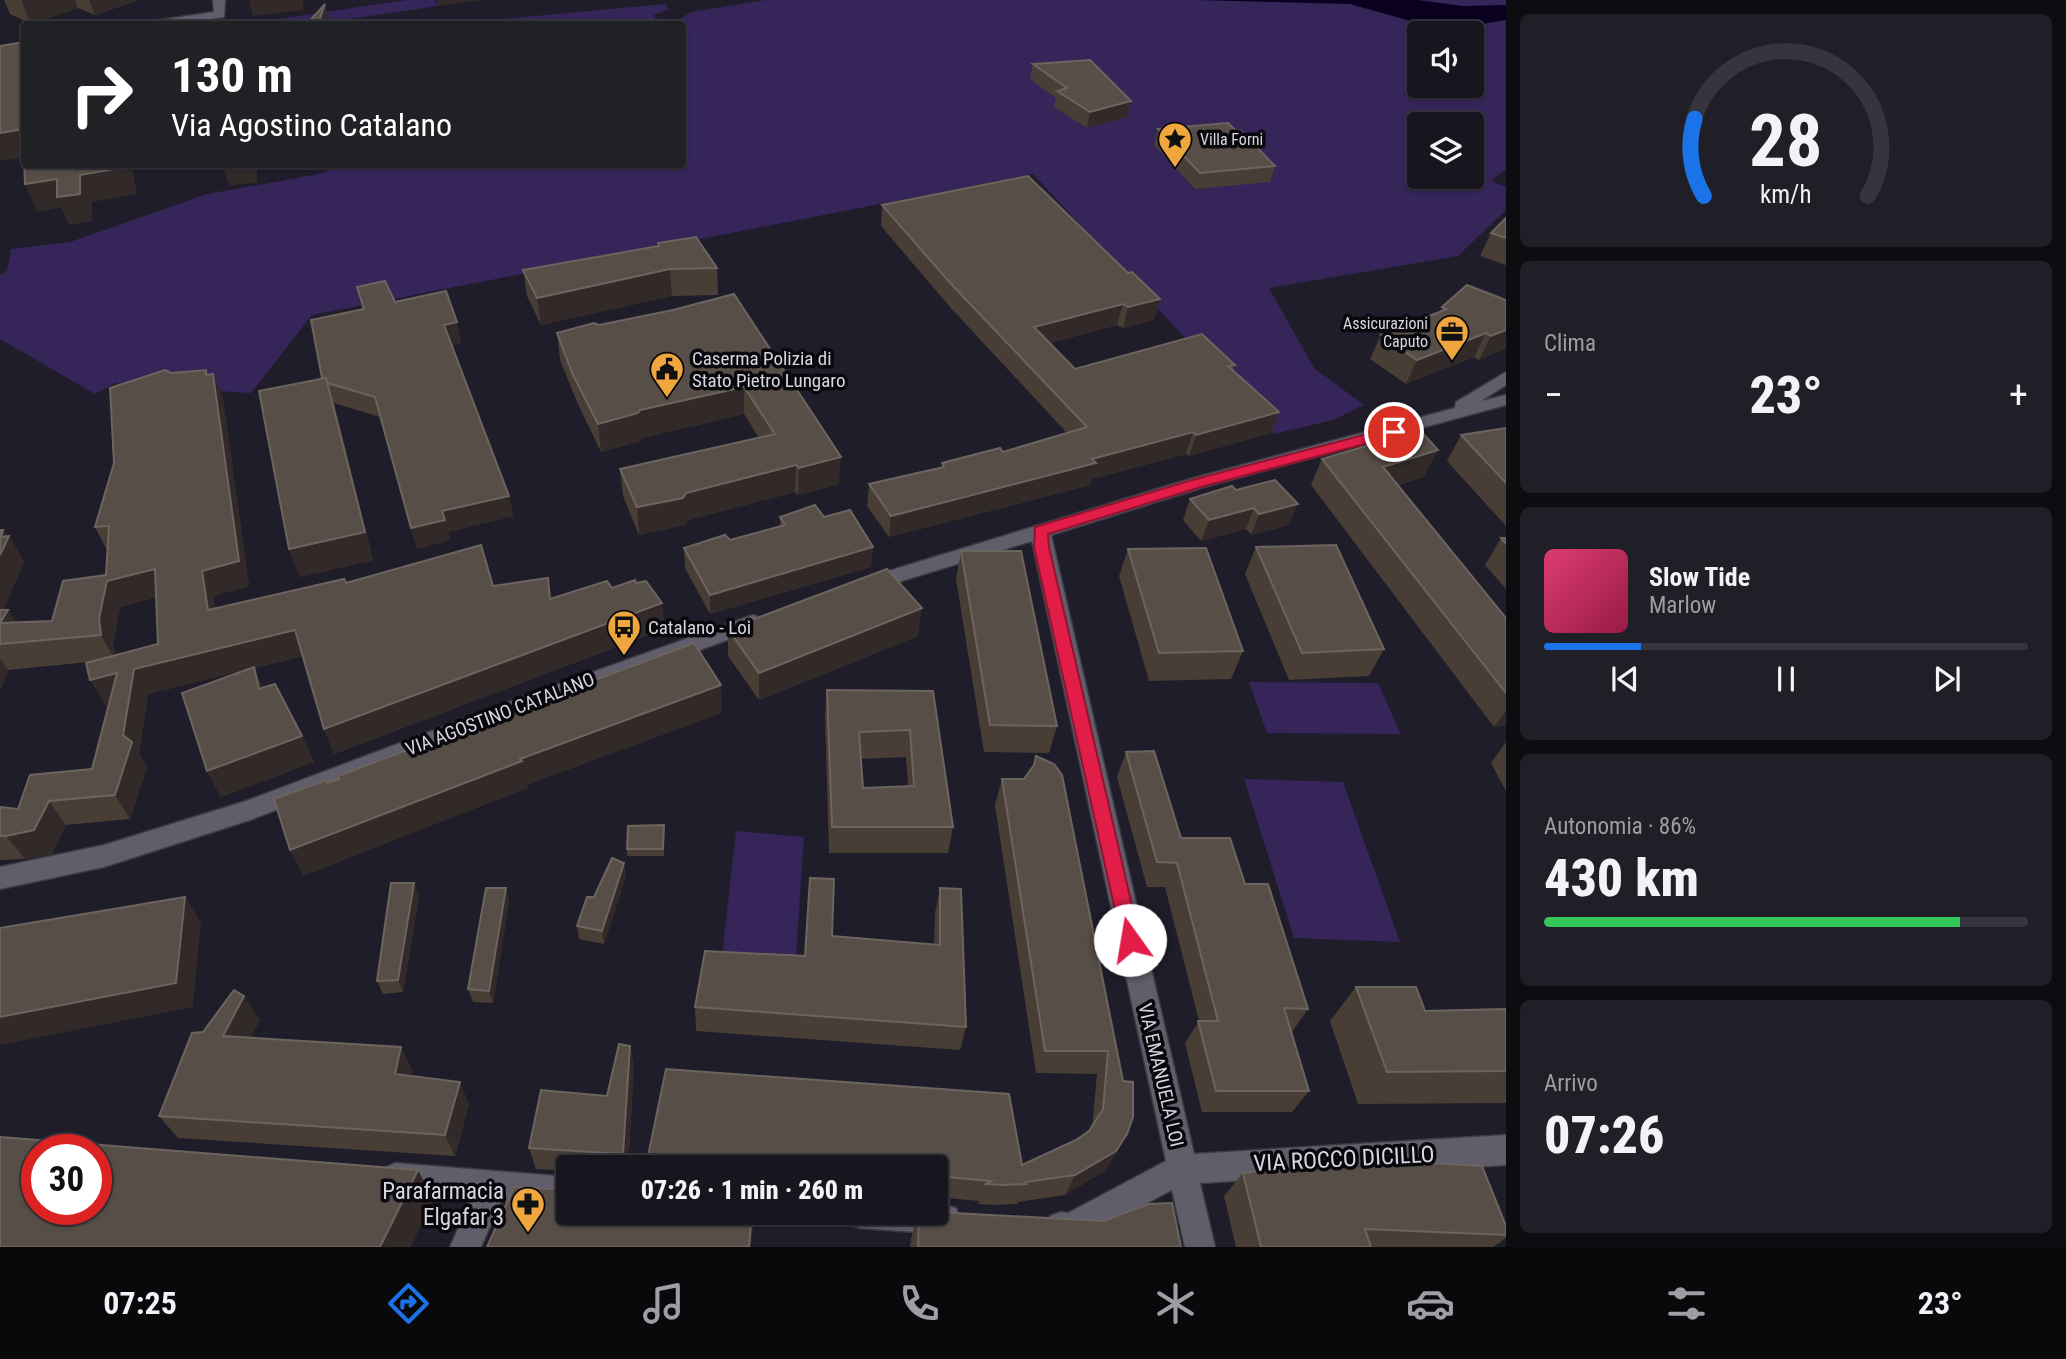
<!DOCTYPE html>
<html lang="it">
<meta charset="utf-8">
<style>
:root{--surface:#17161f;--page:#201f28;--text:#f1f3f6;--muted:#9e9fa4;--line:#36353d;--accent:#1a73e8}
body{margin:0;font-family:"Roboto Condensed",sans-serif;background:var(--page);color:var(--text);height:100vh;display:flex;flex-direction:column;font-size:26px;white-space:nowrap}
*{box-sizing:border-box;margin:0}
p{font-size:23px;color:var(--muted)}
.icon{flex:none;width:38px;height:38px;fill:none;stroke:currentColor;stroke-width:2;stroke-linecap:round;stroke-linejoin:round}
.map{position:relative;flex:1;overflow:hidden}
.side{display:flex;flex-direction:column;gap:14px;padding:14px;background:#0d0c11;width:560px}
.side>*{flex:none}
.hud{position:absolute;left:21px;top:21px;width:665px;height:147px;border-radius:7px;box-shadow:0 2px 5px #0004,0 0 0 2px var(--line);background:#202124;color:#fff;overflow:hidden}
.tools{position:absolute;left:1407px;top:21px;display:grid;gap:14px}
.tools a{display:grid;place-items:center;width:77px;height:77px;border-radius:7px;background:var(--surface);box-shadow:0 2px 5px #0004,0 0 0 2px var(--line);font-size:35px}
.speed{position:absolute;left:21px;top:1134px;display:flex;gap:14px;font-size:35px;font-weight:700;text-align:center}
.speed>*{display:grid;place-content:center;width:91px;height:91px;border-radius:50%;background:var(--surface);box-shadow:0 2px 5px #0004,0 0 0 2px var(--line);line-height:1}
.speed .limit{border:10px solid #d22;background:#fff;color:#111}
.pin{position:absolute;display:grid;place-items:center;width:60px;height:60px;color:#fff;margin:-30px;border:4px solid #fff;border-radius:50%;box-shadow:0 2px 7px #0007}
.me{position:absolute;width:77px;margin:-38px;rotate:347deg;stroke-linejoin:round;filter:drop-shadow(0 0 5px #0008)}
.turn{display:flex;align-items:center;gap:24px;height:147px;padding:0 35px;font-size:32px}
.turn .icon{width:91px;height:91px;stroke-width:2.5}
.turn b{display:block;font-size:49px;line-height:60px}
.big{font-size:52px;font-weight:800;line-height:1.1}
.side .widget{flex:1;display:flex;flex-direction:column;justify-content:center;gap:10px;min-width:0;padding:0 24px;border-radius:10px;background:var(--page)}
.side .dial{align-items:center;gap:0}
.dial svg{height:182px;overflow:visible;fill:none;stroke:var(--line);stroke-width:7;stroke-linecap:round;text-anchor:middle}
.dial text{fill:var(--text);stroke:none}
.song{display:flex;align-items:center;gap:21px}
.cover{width:84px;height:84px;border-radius:10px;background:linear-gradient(135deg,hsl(340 70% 55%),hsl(340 70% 35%))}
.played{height:7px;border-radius:4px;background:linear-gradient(90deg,var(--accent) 20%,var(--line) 20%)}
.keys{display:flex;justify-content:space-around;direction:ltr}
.heat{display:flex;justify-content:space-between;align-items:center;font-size:38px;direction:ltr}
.charge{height:10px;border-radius:5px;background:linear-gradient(90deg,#34c759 86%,var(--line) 0)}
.trip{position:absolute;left:556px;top:1155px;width:392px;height:70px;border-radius:7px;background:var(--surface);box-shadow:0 2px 5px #0004,0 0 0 2px var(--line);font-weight:800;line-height:70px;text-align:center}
.tabs{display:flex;height:112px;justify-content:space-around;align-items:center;background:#09090c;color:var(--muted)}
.tabs .icon{width:49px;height:49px}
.tabs .on{color:var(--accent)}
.tabs b{font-size:32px;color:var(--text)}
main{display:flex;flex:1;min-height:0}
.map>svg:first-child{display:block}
.green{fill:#352559;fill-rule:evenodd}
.water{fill:#0a0020}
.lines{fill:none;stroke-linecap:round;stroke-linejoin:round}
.street-casing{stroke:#3b3942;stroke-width:3}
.street{fill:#615e6c;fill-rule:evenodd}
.wall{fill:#483e35;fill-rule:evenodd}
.shaded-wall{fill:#312a28}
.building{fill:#574f47;stroke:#6c645f;stroke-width:2;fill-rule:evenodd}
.route{fill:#e11d48;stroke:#92132f;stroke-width:2}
.labels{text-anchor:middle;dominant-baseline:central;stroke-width:7;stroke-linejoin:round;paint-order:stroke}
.far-poi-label{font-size:16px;fill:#d8d7df;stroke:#09080d;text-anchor:start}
.poi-label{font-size:19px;fill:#d8d7df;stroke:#09080d;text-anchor:start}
.street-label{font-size:19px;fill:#d8d7df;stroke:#09080d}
.near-street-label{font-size:23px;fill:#d8d7df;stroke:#09080d}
.near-poi-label{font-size:23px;fill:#d8d7df;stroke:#09080d;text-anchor:end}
</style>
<main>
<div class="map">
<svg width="1506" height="1247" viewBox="0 0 1506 1247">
<rect width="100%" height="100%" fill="#1f1d29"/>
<g class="green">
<path d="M407 0H435L438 6 315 24H243Z"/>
<path d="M765 0H1506V169L1491 181 1506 187V210L1458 256 1269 288 1314 368 1364 405 1333 420 1274 434 1033 174 312 315 251 393 133 386 115 383 95 394 0 339V275L7 271 11 249 70 242 207 194 314 175 324 172 333 165 682 164V24H450L665 4 669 9 654 15 655 18 676 22 691 12ZM1419 33H1472V86H1419ZM1419 124H1472V177H1419Z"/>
<path d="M1249 682 1378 683 1401 734 1267 733Z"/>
<path d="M1244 779 1343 782 1400 942 1294 938Z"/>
<path d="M736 831 804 837 795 971 721 965Z"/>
</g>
<path class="water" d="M1197 0H1417L1463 6 1506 5V20L1465 27H1443L1421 24 1350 4Z"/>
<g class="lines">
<g class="street-casing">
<g id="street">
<path d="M213 0H225L224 17 176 24H148L154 21 214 12Z"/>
<path d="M1506 372V385L1481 401 1506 395V405L1204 487 1051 535 1194 1154 1506 1135V1165L1200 1183 1215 1247H1185L1172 1190 1070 1243 1050 1238 1046 1227 1050 1216 1061 1212 1068 1213 1166 1161 1032 541 866 592 859 590 856 585 859 580 1190 479 1455 408 1456 402Z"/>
<path d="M753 615 760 618 763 623 760 628 522 715 250 820 104 867 0 889V867L104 845 246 801 506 703Z"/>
<path d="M395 1163 569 1177V1207L501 1201 481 1247H450L471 1199 395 1193 385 1188 380 1178 385 1168Z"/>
<path d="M936 1203 956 1208 960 1219 956 1230 945 1234 860 1228 849 1224 845 1213H936Z"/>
</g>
</g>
<use href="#street" class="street"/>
</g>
<g class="wall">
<path d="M4 0H135L136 1 95 15 78 8 31 24 10 14Z"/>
<path d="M1033 64 1131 101 1127 117 1087 128 1054 107 1056 98 1030 79Z"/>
<path d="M1158 129 1235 130 1275 166 1270 182 1195 189 1154 145Z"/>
<path d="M882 205 1128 273 1160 299 1154 320 1123 328 1117 325 1050 343 1075 369 1235 365 1233 370 1279 412 1271 433 1189 456 1186 454 1092 479 1090 485 889 537 867 506 869 484 942 467V463L1003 452 1067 433 950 307 881 226Z"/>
<path d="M1506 218V265L1480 256 1491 233Z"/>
<path d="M658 243 717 268 718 295 672 296 541 325 527 296 523 270 658 246Z"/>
<path d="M1467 285 1506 348 1479 360 1474 357 1406 384 1370 359 1381 335 1440 312 1442 307Z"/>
<path d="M357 287 395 302 457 322 461 343 451 345 509 496 513 516 448 532 450 540 417 549 380 417 334 403 373 560 300 577 289 549 322 378 363 309Z"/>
<path d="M673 310 839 484 798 495 795 492 688 520 685 525 639 535 623 496 620 469 759 438 744 414 642 438 641 441 601 452 577 402 560 360 557 333 599 325Z"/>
<path d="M206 370 223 399 249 586 213 596 215 609 346 583 493 586 551 599 636 583 662 603 664 629 334 754 324 729 303 656 254 668 263 688 302 736 314 762 221 797 207 771 241 671 148 694 139 753 147 767 130 819 66 825 52 854 25 859 0 860V807L18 809 92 769 109 704 105 705 89 662 8 670 0 691V555L3 530 7 536H9L24 562 3 610H8L16 622 52 621 106 575 108 552 95 527 171 373ZM156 597 158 644 115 655 113 644 120 607Z"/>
<path d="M1506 428V526L1447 461 1461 435Z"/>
<path d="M1322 459 1424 477 1398 485 1506 618V725L1494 727 1311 485Z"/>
<path d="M1236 490 1289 525 1251 535 1246 529 1201 541 1183 520 1190 499Z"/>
<path d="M780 517H824L873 547 871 567 710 614 685 568 684 548 730 540 780 526Z"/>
<path d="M1501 538H1506V589L1485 565Z"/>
<path d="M1256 547 1384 649 1369 676 1289 680 1245 574Z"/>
<path d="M1128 549 1243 651 1231 679 1149 681 1119 576Z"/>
<path d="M961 551 1057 726 1049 753 984 752 956 579Z"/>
<path d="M728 629 918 636 759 700 728 656Z"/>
<path d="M827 690 933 691 953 827 948 853H829L825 717ZM906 757 908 786 863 788 860 759Z"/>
<path d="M1506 742V791L1491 763Z"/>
<path d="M1126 752 1181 838 1245 884 1308 1009 1292 1032H1291L1309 1091 1292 1112H1202L1185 1043 1199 1021 1165 887H1147L1117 777Z"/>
<path d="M1036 756 1054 764 1127 1134 1115 1155 1104 1171 1065 1195 1018 1202 1017 1204 995 1205 978 1204 980 1201 936 1197V1167H650L648 1156 1022 1165 1076 1140 1089 1131 1092 1127 1097 1074 1036 1073 995 805 1002 779H1024L1033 766Z"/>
<path d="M664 825V856H627V849Z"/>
<path d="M624 863 626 876 604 944 579 939 577 926 594 897Z"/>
<path d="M414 883 419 896 403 992 383 994 377 981Z"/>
<path d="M506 888 509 901 493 1003 473 1002 468 989Z"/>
<path d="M940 888 966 1027 960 1050 696 1031 695 1007 805 956 934 945 935 913Z"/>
<path d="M1356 987 1425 1011 1506 1009V1103L1358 1104 1330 1021Z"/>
<path d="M260 1020 250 1038 401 1047 412 1070 410 1076 469 1104 455 1156 178 1138 159 1116 203 1032Z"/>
<path d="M630 1046 634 1069 628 1167H569V1171L536 1169 529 1148 607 1096Z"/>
<path d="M1243 1173 1506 1226V1238L1493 1247H1236L1224 1196Z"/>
<path d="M918 1213 1181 1247H910L911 1239Z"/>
</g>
<g class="shaded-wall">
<path d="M21 0H75L78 8 31 24Z"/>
<path d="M89 0H135L136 1 95 15Z"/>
<path d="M249 0H303L304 10 253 16Z"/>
<path d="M437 0H482L438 6Z"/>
<path d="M325 4 330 24H318Z"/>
<path d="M1131 101 1127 117 1087 128 1090 112Z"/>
<path d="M23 129 24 157 0 161V133Z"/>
<path d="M126 164H132L137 194 92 202V221L69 225 61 207 37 212 25 184 80 175Z"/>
<path d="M222 164H257V182L229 186Z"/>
<path d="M670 269 672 296 541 325 537 298Z"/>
<path d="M1160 299 1154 320 1123 328 1128 307Z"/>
<path d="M1123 304 1117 325 1030 348 1034 327Z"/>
<path d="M457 322 461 343 448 345 444 325Z"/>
<path d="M1506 330V348L1479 360 1491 336Z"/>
<path d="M1486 333 1474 357 1406 384 1417 360Z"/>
<path d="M213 374 223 399 249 586 213 596 219 636 208 610 202 571Z"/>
<path d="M326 378 334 405 373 560 300 577 289 549Z"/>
<path d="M744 387V414L642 438 641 441 601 452 598 424 640 410Z"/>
<path d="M1279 412 1271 433 1189 456 1196 435Z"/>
<path d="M1193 432 1186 454 1092 479 1090 485 889 537 891 516 1092 459Z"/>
<path d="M1438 450 1424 477 1371 494 1383 467Z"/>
<path d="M841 457 839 484 798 495 799 468Z"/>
<path d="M796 465 795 492 688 520 685 525 639 535 637 507 686 493Z"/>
<path d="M509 496 513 516 448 532 450 540 417 549 411 528 442 511Z"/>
<path d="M1298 504 1289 525 1251 535 1259 514Z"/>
<path d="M1254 508 1246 529 1201 541 1209 520Z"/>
<path d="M3 530 8 538 9 536 24 562 0 616V555L1 537Z"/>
<path d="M873 547 871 567 710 614V595Z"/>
<path d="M155 569 168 594 120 607 113 644 115 660 101 635 99 618 107 581Z"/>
<path d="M662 603 664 629 334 754 324 729Z"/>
<path d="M922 608 918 636 759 700V673Z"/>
<path d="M8 610 24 635 0 623Z"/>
<path d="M295 630 305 655 254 668 266 694 259 689 254 668 148 694 139 753 147 767 130 819 115 795 129 699 105 705 90 680Z"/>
<path d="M0 658 8 670 0 691Z"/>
<path d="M721 685 722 713 527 785 528 788 303 876 290 850 520 759Z"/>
<path d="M1506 710V725L1494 727Z"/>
<path d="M302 736 314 762 221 797 207 771Z"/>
<path d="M49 801 66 825 52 854 25 859 6 836Z"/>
<path d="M624 863 626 876 604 944 602 931Z"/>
<path d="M414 883 419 896 403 992 398 980Z"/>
<path d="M506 888 509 901 493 1003 489 991Z"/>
<path d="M185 897 201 922 193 1007 0 1045V1017Z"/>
<path d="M244 996 260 1020 239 1059 223 1036Z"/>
<path d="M630 1046 634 1069 628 1167H625L623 1154Z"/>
<path d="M401 1047 412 1070 406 1097 395 1074Z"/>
<path d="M460 1082 469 1104 455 1156 445 1135Z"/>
<path d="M1127 1134 1115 1155 1104 1171 1065 1195 1075 1175Z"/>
<path d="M418 1170 433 1199 411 1247H380Z"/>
<path d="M752 1213H753V1228L751 1247H749Z"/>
</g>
<g class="building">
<path d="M325 4 318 24H307Z"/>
<path d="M125 22V24H104Z"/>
<path d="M24 42V164H126V167L80 175V194L57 197V179L25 184 23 129 0 133V46Z"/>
<path d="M1090 60 1131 101 1090 112 1057 91 1067 88 1033 64Z"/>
<path d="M1228 123 1235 130H1240L1275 166 1200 173 1158 129Z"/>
<path d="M1028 176 1128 273 1132 272 1160 299 1128 307 1123 304 1034 327 1075 369 1202 334 1235 365 1228 366 1279 412 1196 435 1193 432 1092 459 1096 463 891 516 869 484 944 467 942 463 1000 448 1003 452 1087 427 953 286 882 205Z"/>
<path d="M1506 218V238L1491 233Z"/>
<path d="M696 237 717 268 670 269 537 298 523 270 659 246 658 243Z"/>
<path d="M385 281 395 302 446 291 457 322 444 325 509 496 442 511 445 520 411 528 375 397 327 383 326 378H322L311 320 364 309 357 287Z"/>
<path d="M1467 285 1506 300V330L1491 336 1486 333 1417 360 1381 335 1447 309 1442 307Z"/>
<path d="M734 294 841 457 799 468 796 465 686 493 683 498 637 507 620 469 775 434 744 387 640 410 638 413 598 424 573 375 557 333 594 323 599 325 673 310Z"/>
<path d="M165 370 171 373 206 370V375L213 374 239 561 202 571 208 610 344 579 346 583 481 545 493 586 548 578 550 599 607 581 612 588 635 580 636 583 646 581 662 603 324 729 295 630 134 669 123 735 132 742 115 795 49 801 34 830 6 836H0V807L18 809 30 775 92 769 117 673 90 680 86 663 158 644 155 569 107 581 99 618 101 635 0 644V610H8L0 623 52 621 63 581 106 575 109 526 95 527 114 463 110 388Z"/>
<path d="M326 378 365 532 289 549 259 391Z"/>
<path d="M1506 428V483L1461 435Z"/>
<path d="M1420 430 1438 450 1383 467 1506 618V693L1322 459Z"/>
<path d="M1275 480 1298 504 1259 514 1254 508 1209 520 1190 499 1232 486 1236 490Z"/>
<path d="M815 505 824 517 850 510 873 547 710 595 684 548 725 535 730 540 785 525 780 517Z"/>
<path d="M0 530H3L1 537 9 536 0 555Z"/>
<path d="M1501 538H1506V544Z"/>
<path d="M1336 545 1384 649 1302 653 1256 547Z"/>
<path d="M1206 548 1243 651 1159 653 1128 549Z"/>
<path d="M961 551H1021L1057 726 990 725Z"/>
<path d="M887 569 922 608 759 673 728 629Z"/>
<path d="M694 643 721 685 520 759 522 761 290 850 274 799 326 780 327 783 339 779 338 776Z"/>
<path d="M254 667 259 689 275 684 302 736 207 771 182 693Z"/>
<path d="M827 690 933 691 953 827H832ZM910 730 914 786 863 788 859 732Z"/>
<path d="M1154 751 1181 838H1230L1245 884H1268L1308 1009 1284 1008 1309 1091H1216L1198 1021H1218L1177 863 1157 862 1126 752Z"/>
<path d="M1036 756 1054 764 1062 775 1123 1081 1133 1082V1117L1127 1134 1116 1151 1075 1175 1025 1182 1026 1184 1003 1185 986 1184 991 1181 936 1176V1167H815L648 1156 666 1069 1009 1094 1022 1165 1076 1140 1089 1131 1103 1109 1108 1051H1045L1002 779H1024L1034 765Z"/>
<path d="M664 825 663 849H627L628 826Z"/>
<path d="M612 858 624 863 602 931 577 926 587 897H594Z"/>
<path d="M810 878 834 879 832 936 940 945V888L961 889 966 1027 695 1007 705 951 805 956Z"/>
<path d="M391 883H414L398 980 377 981Z"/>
<path d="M486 888H506L489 991 468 989Z"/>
<path d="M185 897 176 983 0 1017V928Z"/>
<path d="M1356 987H1416L1425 1011 1506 1009V1071L1387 1072Z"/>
<path d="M234 990 244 996 223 1036 401 1047 395 1074 460 1082 445 1135 159 1116 192 1033 203 1032Z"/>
<path d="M619 1044 630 1046 623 1154 529 1148 541 1090 607 1096Z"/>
<path d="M0 1137 418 1170 380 1247H0ZM37 1150H96V1209H37Z"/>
<path d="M1372 1160 1482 1166 1506 1226V1235L1365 1229 1371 1247H1261L1243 1173Z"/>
<path d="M514 1187 569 1190V1213H752L749 1247H487Z"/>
<path d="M1172 1203 1181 1247H918L919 1213H936V1212L1104 1221 1148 1204Z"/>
</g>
<path class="route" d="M1394 427 1399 429V435L1201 487 1048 534 1049 547 1140 940 1137 946 1130 948 1123 946 1034 547 1035 527 1192 480Z"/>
<defs>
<g id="sight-pin" transform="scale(1.75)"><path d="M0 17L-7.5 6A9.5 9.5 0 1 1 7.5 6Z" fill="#f0a63e" stroke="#09080d"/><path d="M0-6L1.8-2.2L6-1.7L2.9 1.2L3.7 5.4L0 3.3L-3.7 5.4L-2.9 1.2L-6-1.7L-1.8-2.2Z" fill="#111"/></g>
<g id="office-pin" transform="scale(1.75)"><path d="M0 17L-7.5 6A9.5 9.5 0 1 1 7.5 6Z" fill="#f0a63e" stroke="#09080d"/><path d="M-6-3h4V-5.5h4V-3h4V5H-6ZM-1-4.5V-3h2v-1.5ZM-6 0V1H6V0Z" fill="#111"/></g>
<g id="civic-pin" transform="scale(1.75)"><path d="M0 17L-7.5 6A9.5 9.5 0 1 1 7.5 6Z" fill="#f0a63e" stroke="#09080d"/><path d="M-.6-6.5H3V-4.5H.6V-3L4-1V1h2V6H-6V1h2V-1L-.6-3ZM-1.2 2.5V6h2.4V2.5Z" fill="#111"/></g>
<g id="bus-pin" transform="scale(1.75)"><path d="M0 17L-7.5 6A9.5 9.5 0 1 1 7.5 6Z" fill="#f0a63e" stroke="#09080d"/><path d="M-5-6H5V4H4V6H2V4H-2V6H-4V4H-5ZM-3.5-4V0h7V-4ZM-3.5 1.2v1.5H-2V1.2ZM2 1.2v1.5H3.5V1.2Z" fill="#111"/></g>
<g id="pharmacy-pin" transform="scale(1.75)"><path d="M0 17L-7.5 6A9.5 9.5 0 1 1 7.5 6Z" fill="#f0a63e" stroke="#09080d"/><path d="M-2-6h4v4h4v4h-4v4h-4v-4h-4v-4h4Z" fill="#111"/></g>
</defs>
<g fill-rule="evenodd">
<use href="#sight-pin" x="1175" y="139"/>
<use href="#office-pin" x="1452" y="332"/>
<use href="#civic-pin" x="667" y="369"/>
<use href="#bus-pin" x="624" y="627"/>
<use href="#pharmacy-pin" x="528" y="1204"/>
</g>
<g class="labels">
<g class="far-poi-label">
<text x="1200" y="139">Villa Forni</text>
<text x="1428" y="323" text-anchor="end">Assicurazioni<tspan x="1428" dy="18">Caputo</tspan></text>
</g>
<g class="poi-label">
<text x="692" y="358">Caserma Polizia di<tspan x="692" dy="22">Stato Pietro Lungaro</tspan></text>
<text x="648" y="627">Catalano - Loi</text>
</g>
<g class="street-label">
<text transform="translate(500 714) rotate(-21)">VIA AGOSTINO CATALANO</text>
<text transform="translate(1161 1075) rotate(77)">VIA EMANUELA LOI</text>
</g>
<g class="near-street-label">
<text transform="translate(1344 1159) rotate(-3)">VIA ROCCO DICILLO</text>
</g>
<g class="near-poi-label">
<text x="504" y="1191">Parafarmacia<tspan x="504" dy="26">Elgafar 3</tspan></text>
</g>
</g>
</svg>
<div class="tools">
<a><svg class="icon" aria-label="sound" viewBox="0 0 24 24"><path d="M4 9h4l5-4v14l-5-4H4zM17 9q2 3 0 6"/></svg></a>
<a><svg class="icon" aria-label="layers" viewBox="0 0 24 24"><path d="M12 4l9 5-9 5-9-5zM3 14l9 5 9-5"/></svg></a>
</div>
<div class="speed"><div class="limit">30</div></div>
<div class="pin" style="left:1394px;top:432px;background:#d93025"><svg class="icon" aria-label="arrive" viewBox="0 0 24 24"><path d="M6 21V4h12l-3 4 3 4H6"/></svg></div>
<svg class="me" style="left:1130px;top:940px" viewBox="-20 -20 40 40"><circle r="19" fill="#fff"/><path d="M0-13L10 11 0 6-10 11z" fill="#e11d48"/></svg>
<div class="trip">07:26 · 1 min · 260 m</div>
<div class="hud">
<div class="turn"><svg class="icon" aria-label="right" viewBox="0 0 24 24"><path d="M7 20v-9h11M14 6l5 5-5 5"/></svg><div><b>130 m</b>Via Agostino Catalano</div></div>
</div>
</div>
<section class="side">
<div class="widget dial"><svg viewBox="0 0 100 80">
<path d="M14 69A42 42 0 1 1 86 69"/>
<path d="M14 69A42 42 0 0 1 10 35" stroke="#1a73e8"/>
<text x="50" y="56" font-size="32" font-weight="700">28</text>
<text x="50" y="72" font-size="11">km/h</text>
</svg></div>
<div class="widget"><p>Clima</p>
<div class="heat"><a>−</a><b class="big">23°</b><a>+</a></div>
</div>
<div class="widget">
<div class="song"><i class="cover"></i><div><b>Slow Tide</b><p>Marlow</p></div></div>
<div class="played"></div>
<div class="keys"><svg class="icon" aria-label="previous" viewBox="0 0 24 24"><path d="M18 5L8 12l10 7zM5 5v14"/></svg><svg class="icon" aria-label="pause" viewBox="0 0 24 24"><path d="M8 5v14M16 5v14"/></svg><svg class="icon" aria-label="next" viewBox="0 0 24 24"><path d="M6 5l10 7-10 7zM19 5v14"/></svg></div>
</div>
<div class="widget"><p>Autonomia · 86%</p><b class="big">430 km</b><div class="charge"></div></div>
<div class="widget"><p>Arrivo</p><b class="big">07:26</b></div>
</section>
</main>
<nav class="tabs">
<b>07:25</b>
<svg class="icon on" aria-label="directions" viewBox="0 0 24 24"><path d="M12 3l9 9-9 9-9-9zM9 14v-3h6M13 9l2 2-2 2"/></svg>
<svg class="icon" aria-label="music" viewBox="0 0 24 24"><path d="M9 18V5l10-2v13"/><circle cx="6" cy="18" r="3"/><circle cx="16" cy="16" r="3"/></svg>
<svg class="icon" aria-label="phone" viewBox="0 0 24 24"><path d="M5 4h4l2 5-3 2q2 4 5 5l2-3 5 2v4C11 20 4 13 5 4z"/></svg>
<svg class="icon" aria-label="climate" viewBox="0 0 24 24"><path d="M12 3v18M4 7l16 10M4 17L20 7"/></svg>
<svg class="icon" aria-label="car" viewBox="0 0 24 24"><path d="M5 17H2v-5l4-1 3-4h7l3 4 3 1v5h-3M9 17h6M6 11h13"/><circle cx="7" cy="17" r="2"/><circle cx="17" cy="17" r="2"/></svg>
<svg class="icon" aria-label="filters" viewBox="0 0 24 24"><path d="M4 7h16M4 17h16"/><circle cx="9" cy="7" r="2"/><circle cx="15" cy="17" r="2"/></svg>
<b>23°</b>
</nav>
